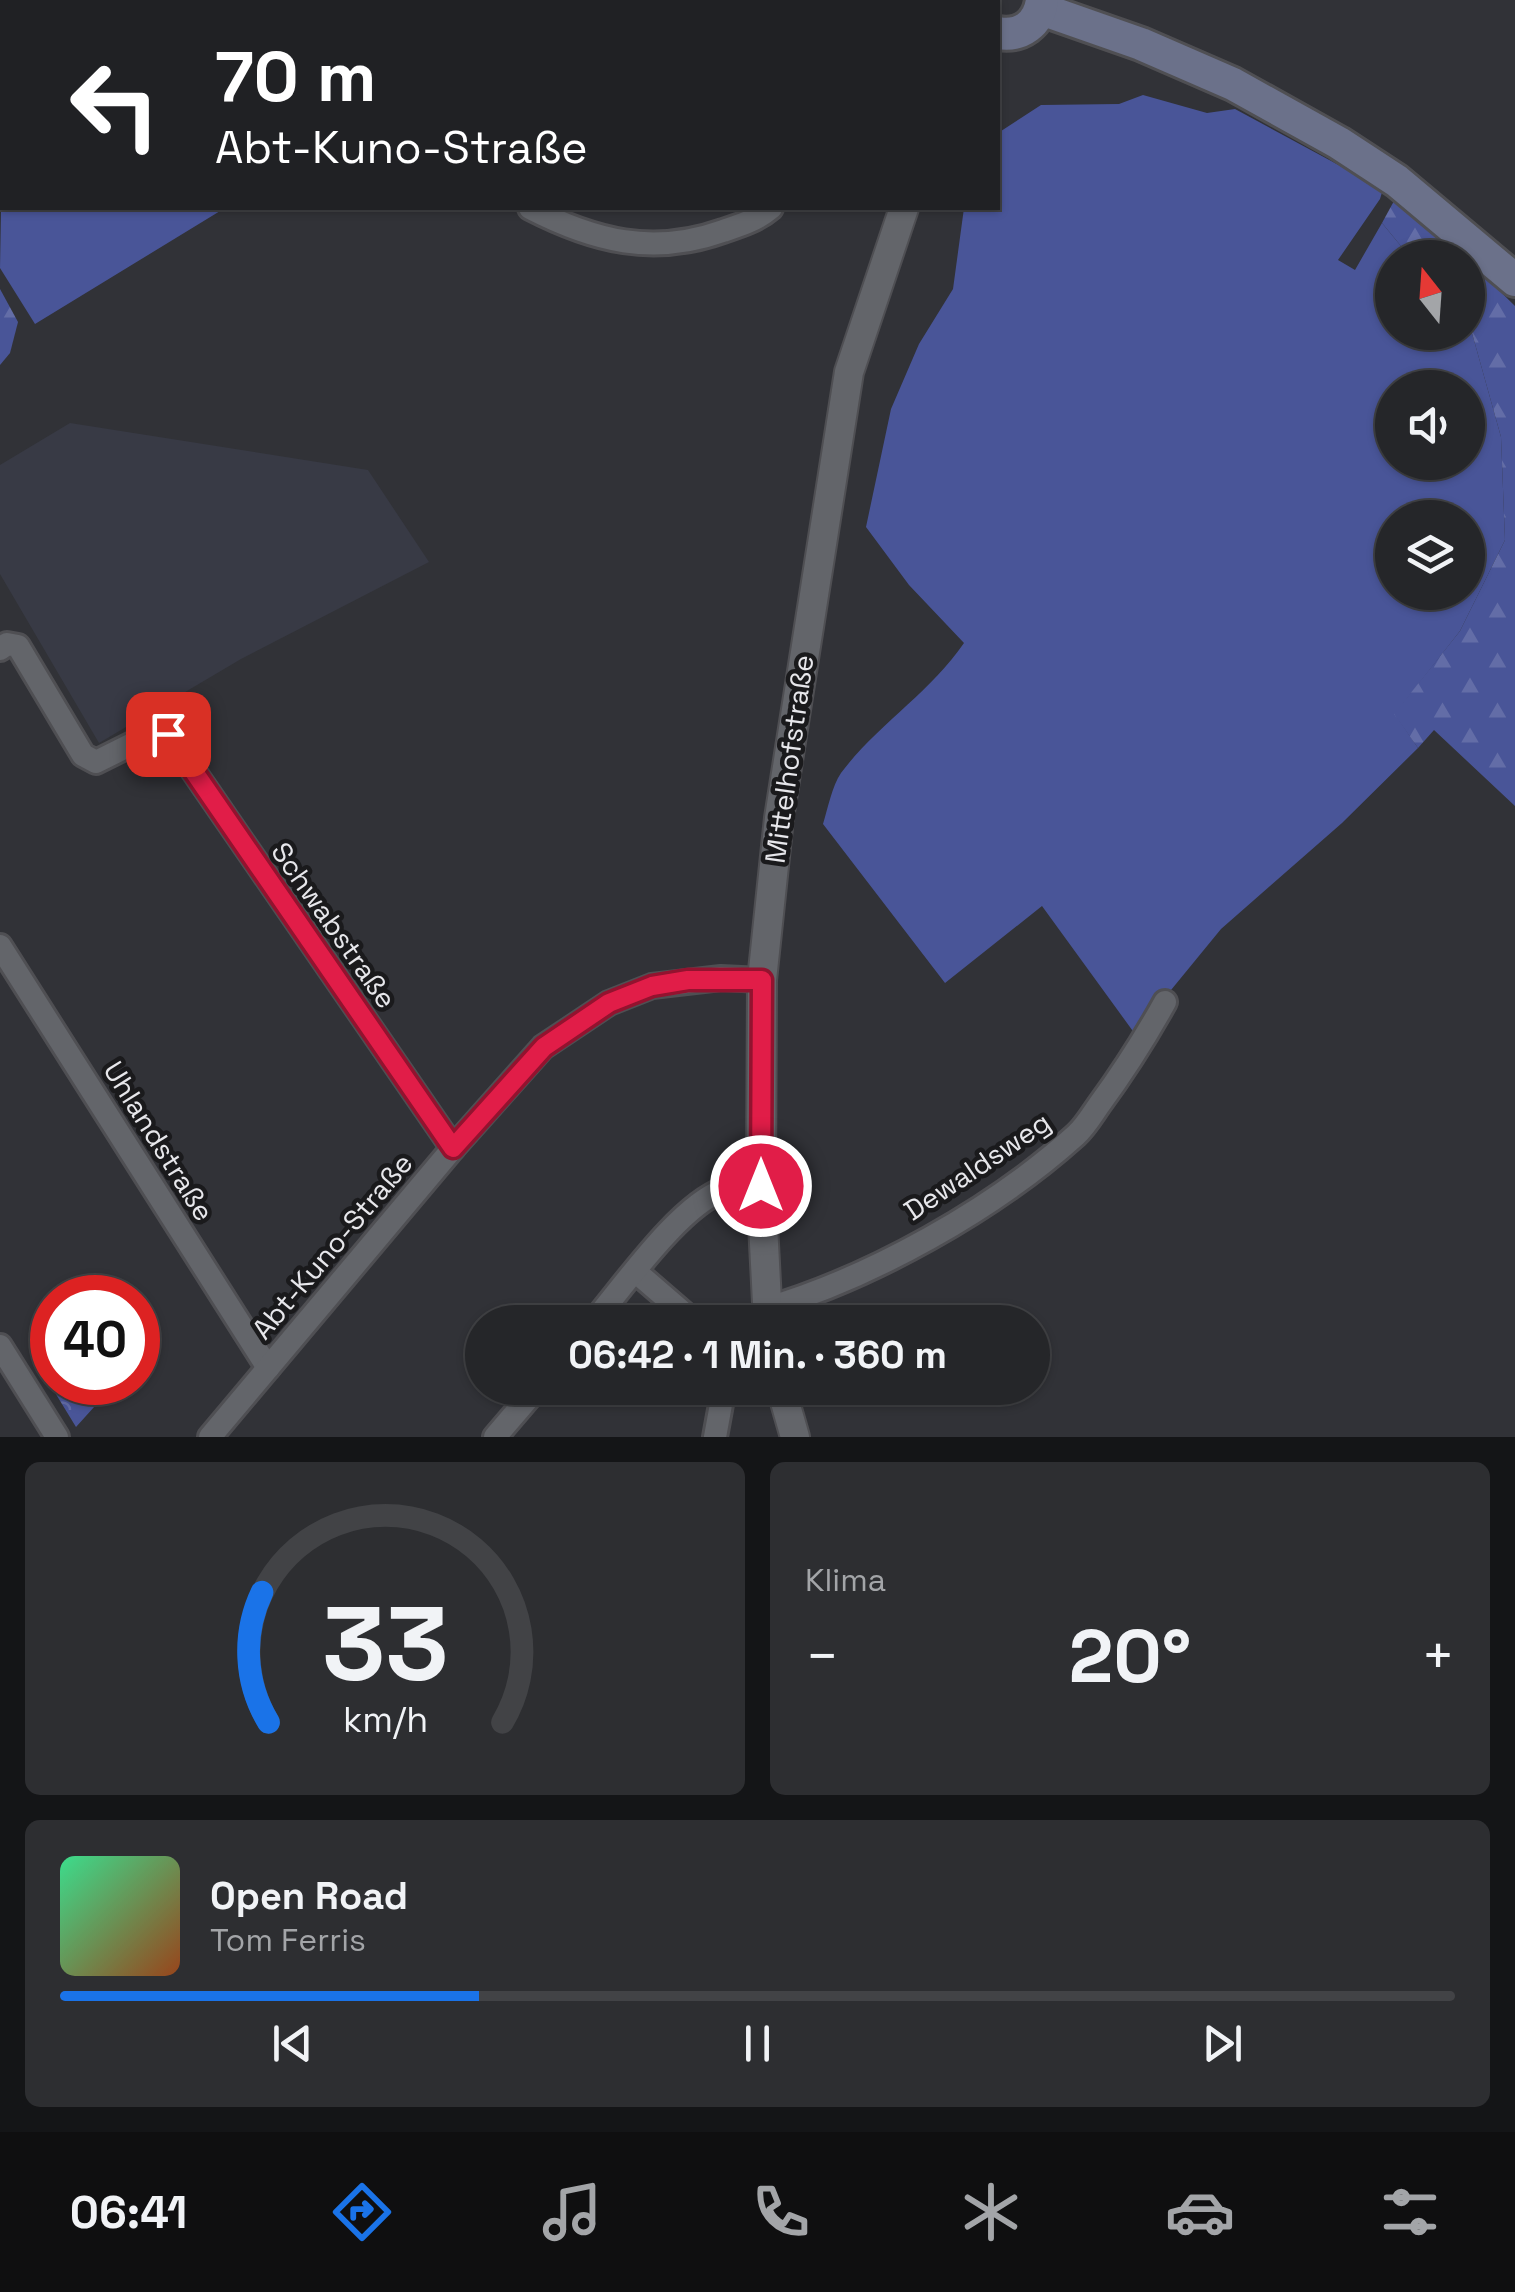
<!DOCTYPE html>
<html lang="de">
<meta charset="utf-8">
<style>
:root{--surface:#252629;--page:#2d2e31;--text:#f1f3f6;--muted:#a3a5a8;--line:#424346;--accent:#1a73e8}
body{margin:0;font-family:"Space Grotesk",sans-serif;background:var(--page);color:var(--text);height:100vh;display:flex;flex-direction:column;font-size:38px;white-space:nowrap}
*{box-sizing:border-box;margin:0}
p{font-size:32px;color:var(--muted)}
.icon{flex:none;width:55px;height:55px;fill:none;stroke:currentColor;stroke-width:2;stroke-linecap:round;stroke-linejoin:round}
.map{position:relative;height:1437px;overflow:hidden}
.panel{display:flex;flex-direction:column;gap:25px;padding:25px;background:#141517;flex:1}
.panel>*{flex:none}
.top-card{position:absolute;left:0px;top:0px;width:1000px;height:210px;box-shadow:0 2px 8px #0004,0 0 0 2px var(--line);background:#202124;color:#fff;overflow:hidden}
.needle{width:65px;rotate:343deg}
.controls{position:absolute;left:1375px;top:240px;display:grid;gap:20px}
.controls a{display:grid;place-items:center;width:110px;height:110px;border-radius:50%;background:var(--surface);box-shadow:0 2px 8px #0004,0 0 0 2px var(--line);font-size:50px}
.speed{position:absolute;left:30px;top:1275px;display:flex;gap:20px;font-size:50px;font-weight:700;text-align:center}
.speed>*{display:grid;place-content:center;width:130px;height:130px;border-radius:50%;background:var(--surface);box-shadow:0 2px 8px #0004,0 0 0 2px var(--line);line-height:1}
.speed .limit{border:15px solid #d22;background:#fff;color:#111}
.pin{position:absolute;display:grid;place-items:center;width:85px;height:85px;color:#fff;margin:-42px;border-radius:20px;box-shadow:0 5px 15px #0006}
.me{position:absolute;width:110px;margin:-55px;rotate:0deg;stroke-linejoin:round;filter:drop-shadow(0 0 8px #0008)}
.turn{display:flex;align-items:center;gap:35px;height:210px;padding:0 50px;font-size:45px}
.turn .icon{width:130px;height:130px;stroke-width:2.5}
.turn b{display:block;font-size:70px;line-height:85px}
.big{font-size:75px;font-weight:600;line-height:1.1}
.panel .card{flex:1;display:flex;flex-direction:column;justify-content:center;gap:15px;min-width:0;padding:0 35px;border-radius:15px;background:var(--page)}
.panel .dial{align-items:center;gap:0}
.dial svg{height:260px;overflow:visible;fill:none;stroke:var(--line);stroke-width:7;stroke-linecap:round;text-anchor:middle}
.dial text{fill:var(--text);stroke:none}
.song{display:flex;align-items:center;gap:30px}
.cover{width:120px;height:120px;border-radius:15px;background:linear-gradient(135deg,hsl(150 70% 55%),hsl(20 70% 35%))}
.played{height:10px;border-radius:5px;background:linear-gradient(90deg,var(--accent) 30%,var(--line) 30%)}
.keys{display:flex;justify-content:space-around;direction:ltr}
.heat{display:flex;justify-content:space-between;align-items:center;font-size:55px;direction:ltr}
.panel .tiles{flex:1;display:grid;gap:25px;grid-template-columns:1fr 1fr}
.card:last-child{grid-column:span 2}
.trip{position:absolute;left:465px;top:1305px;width:585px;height:100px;border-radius:50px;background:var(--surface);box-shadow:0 2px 8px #0004,0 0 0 2px var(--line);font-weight:600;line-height:100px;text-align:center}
.tab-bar{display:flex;height:160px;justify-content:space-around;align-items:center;background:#0f0f10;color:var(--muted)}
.tab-bar .icon{width:70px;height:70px}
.tab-bar .selected{color:var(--accent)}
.tab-bar b{font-size:45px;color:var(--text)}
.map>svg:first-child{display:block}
.built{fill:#383a45}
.grass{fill:#495598;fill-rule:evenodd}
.forest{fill:url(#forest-firs)}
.park{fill:url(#park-crowns)}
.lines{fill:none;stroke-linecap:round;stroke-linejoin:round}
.minor-casing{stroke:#4f4f53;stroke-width:28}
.tertiary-casing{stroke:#4f4f53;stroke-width:32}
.secondary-casing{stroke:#4f4f53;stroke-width:38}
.minor{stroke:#63656a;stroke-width:22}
.tertiary{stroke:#63656a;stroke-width:28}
.secondary{stroke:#6b718a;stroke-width:32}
.route-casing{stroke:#92132f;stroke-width:25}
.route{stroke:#e11d48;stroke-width:18}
.labels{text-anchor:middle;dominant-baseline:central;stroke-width:9;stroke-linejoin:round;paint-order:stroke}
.street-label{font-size:28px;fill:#e7e7eb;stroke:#1a1a1c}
</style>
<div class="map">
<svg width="1515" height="1437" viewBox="0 0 1515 1437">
<defs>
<pattern id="forest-firs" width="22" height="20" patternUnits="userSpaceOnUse" patternTransform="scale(2.5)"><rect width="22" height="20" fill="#495598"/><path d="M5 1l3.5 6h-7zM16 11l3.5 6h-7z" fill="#636da7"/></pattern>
<pattern id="park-crowns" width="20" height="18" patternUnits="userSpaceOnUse" patternTransform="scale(2.5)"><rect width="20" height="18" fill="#495598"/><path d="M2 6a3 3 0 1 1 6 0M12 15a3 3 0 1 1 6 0" fill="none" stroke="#636da7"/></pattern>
</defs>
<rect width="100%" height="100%" fill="#313237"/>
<path class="built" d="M70 423 368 470 429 562 241 659 99 743 0 574V465Z"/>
<g class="grass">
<path d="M1143 95 1207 113 1235 109 1383 189 1380 199 1338 260 1355 270 1382 223 1410 257 1392 258V332H1468V327L1472 333 1501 437 1505 540 1460 631 1395 714 1418 748 1342 823 1221 929 1135 1034 1042 906 945 983 823 824C828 808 832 786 841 773 877 725 930 693 964 643L909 585 866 527 891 409 919 344 953 289 964 208H998V133L1041 105 1119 104ZM1392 388H1468V462H1392ZM1392 518H1468V592H1392Z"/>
<path d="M2 158V208H225L35 324 0 268Z"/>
</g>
<g class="forest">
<path d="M1394 201 1464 257H1410L1382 223Z"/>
<path d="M1468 260 1515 306V806L1434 730 1418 748 1394 714 1460 631 1505 540 1501 437 1472 333 1468 327Z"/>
<path d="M0 289 18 322 10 353 0 365Z"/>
</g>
<path class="park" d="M52 1336V1382L111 1383 113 1386 76 1427 29 1350Z"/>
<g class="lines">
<g class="minor-casing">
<g id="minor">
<path d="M687 0 688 2"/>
<path d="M530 208C594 241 653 256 723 231 741 225 757 220 771 208"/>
<path d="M0 649 7 644 18 646 83 755 96 762 142 739 168 734 453 1148"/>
<path d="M0 946 268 1368"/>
<path d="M636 1272 694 1322"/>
<path d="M765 1309C871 1278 994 1209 1076 1135 1085 1127 1092 1115 1099 1105 1124 1071 1145 1038 1165 1002"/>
<path d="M593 1322C624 1286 679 1206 723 1190 735 1185 749 1186 761 1185"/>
<path d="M0 1346 57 1437"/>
<path d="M210 1437 453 1148 543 1047 609 1003 652 986 721 978 762 980"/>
<path d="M495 1437 537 1388"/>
<path d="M715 1437 724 1388"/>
</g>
</g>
<g class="tertiary-casing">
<g id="tertiary">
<path d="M933 0 935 2"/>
<path d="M768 1322 761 1185 762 980 779 818 849 372 904 208"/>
<path d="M781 1388 795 1437"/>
</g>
</g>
<g class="secondary-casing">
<g id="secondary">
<path d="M973 0V2"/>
<path d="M192 2 200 0"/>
<path d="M1041 9 1141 44 1233 84 1339 143 1397 181 1515 280"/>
<path d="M998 33C1021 37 1039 24 1042 0"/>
<path d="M0 112 2 110"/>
</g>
</g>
<use href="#minor" class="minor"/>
<use href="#tertiary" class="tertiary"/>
<use href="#secondary" class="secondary"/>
</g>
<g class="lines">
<g class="route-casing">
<path id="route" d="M168 734 453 1148 544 1047 609 1003 652 986 688 980H762L761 1186"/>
</g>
<use href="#route" class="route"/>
</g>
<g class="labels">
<g class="street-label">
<text transform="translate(789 759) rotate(-82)">Mittelhofstraße</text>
<text transform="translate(334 925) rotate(55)">Schwabstraße</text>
<text transform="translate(159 1141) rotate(58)">Uhlandstraße</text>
<text transform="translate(977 1166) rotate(-34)">Dewaldsweg</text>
<text transform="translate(332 1246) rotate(-50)">Abt-Kuno-Straße</text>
</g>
</g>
</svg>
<div class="controls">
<a><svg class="needle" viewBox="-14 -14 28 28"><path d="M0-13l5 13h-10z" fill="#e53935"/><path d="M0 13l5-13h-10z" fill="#a3a5a8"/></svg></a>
<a><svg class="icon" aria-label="sound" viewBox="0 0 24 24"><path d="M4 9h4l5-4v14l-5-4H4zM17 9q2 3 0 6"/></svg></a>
<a><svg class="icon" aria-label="layers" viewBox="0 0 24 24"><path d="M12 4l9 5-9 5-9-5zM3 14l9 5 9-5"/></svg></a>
</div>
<div class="speed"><div class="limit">40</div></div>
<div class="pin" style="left:168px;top:734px;background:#d93025"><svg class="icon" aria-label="arrive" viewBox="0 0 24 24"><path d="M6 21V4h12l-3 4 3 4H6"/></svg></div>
<svg class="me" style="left:761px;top:1186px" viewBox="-20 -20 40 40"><circle r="17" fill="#e11d48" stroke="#fff" stroke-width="3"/><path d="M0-11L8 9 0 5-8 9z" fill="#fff"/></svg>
<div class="trip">06:42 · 1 Min. · 360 m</div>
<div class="top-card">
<div class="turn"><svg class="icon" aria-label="left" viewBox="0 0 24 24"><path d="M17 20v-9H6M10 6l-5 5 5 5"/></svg><div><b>70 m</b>Abt-Kuno-Straße</div></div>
</div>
</div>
<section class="panel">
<div class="tiles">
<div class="card dial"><svg viewBox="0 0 100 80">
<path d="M14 69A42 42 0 1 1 86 69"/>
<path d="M14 69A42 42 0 0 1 12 29" stroke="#1a73e8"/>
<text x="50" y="56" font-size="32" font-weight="700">33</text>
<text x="50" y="72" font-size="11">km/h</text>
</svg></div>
<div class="card"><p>Klima</p>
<div class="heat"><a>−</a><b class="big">20°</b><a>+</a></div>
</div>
<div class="card">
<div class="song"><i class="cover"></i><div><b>Open Road</b><p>Tom Ferris</p></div></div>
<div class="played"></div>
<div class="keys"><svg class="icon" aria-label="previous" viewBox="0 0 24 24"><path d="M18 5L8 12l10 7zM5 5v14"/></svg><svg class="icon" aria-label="pause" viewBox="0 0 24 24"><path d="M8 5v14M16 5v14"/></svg><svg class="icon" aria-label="next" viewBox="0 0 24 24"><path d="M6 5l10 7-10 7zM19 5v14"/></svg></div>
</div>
</div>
</section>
<nav class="tab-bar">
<b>06:41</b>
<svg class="icon selected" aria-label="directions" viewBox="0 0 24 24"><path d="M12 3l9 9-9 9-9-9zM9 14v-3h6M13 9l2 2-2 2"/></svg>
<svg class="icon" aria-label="music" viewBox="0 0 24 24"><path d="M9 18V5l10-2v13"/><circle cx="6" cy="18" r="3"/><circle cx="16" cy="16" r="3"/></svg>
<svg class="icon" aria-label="phone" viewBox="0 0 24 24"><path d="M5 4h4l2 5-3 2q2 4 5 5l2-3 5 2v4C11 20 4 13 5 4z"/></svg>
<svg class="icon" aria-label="climate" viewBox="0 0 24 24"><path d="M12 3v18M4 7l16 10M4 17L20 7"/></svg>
<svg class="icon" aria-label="car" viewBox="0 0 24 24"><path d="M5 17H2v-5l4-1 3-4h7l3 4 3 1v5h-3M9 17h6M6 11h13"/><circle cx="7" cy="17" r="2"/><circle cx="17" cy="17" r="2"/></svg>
<svg class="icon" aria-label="filters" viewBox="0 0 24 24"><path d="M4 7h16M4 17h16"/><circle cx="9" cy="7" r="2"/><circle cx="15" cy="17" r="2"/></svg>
</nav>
